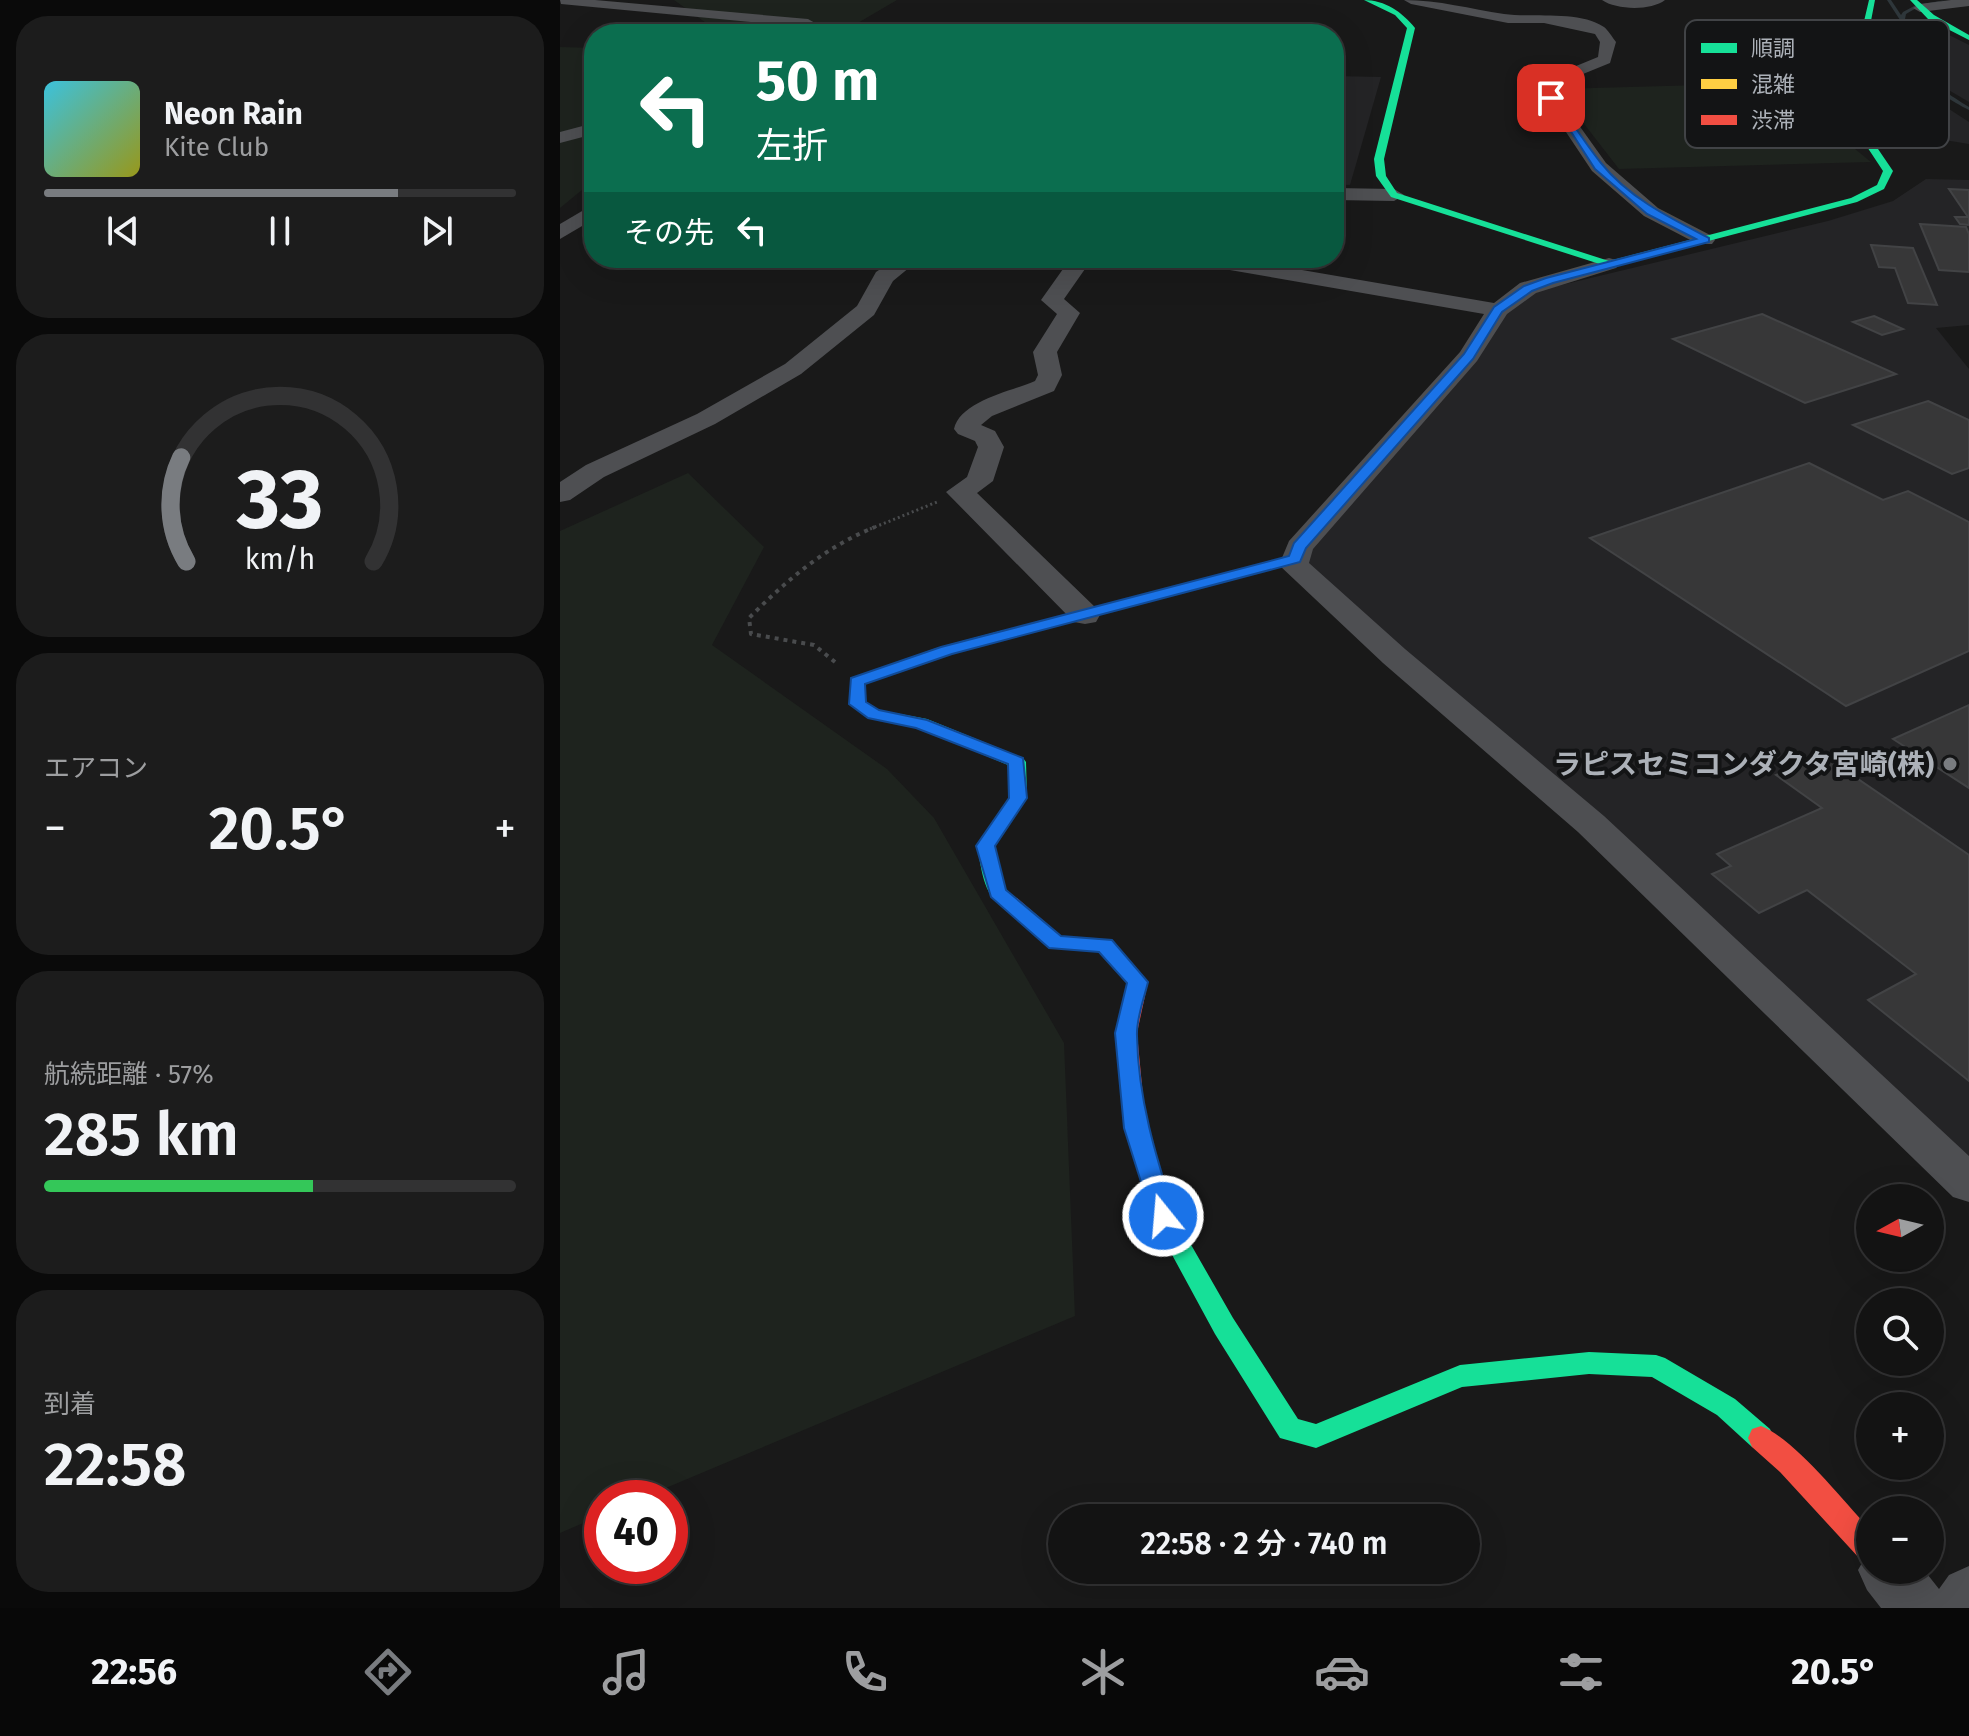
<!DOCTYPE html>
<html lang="ja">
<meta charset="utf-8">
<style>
:root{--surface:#131313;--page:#1c1c1c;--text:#f1f3f6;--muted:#9d9ea0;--line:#323233;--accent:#797c80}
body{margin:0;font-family:"Fira Sans","Noto Sans JP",sans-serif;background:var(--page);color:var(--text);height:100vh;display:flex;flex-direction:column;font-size:30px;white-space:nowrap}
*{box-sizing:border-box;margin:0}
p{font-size:26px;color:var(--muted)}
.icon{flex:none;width:44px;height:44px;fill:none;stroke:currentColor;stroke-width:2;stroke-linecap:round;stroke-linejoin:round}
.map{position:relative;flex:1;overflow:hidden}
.sheet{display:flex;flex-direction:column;gap:16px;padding:16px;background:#0a0a0a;width:560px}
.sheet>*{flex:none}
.guide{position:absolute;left:24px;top:24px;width:760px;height:244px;border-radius:32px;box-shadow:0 8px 32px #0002,0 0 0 2px var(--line);background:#0b6e4f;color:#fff;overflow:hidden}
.needle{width:52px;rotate:262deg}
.controls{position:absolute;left:1296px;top:1184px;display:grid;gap:16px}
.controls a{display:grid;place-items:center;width:88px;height:88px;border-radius:50%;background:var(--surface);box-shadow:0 8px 32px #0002,0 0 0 2px var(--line);font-size:40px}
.speed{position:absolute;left:24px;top:1480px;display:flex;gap:16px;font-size:40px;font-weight:700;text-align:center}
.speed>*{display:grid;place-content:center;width:104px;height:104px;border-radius:50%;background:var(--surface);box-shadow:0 8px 32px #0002,0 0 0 2px var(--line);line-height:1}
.speed .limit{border:12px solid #d22;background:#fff;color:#111}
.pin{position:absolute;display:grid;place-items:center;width:68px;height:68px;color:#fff;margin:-34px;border-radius:16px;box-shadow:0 4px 12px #0006}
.me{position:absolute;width:88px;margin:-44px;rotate:343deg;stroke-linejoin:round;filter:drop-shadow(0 0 6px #0008)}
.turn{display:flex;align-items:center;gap:28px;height:168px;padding:0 40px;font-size:36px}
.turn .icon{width:104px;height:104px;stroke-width:2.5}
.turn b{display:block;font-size:56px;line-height:68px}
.then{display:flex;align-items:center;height:76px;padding:0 40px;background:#0003;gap:16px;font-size:30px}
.big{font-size:60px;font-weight:600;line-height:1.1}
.sheet .widget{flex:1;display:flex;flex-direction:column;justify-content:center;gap:12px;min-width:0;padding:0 28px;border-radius:32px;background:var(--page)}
.sheet .dial{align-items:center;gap:0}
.dial svg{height:208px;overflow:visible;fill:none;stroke:var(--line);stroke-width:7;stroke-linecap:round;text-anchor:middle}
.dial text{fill:var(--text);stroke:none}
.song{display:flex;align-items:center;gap:24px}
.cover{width:96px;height:96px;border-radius:12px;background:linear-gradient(135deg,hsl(190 70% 55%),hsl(60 70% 35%))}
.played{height:8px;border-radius:4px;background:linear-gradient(90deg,var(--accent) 75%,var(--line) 75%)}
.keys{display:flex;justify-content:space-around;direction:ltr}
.heat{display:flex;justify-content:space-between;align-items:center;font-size:44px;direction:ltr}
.charge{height:12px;border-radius:6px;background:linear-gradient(90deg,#34c759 57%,var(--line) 0)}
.trip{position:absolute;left:488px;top:1504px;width:432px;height:80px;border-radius:40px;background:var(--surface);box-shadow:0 8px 32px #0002,0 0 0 2px var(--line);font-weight:600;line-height:80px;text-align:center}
.tabs{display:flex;height:128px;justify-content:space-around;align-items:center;background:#080808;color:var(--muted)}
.tabs .icon{width:56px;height:56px}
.tabs .selected{color:var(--accent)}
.tabs b{font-size:36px;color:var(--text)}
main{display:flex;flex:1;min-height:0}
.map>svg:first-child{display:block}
.built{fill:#242426}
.green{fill:#1e231e}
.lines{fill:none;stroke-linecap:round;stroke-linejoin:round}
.stream{fill:#2e363a;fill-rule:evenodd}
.building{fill:#373738;stroke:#424345;stroke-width:2}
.path-far1{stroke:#494b4d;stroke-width:3;stroke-dasharray:2 3;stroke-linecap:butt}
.path{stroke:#494b4d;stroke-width:4;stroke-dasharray:4 5;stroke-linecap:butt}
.street{fill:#4e4f52;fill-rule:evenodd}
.fast{fill:#16e098;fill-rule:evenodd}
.slow{fill:#ffcf43;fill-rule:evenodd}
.jam{fill:#f24e42;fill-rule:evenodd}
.route{fill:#1a73e8;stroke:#114b97;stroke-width:2}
.poi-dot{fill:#797c80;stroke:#131415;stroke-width:3}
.labels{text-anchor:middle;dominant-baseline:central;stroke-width:8;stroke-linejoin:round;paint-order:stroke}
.poi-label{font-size:28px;font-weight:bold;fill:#acb1b8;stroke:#131415;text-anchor:end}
.key{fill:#131415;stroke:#414346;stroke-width:2}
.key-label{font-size:22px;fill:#acb1b8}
</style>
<main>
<section class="sheet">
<div class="widget">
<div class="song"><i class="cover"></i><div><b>Neon Rain</b><p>Kite Club</p></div></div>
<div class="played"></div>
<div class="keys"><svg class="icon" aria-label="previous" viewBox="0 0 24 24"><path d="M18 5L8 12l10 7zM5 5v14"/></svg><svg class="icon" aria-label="pause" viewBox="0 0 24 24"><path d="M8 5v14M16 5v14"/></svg><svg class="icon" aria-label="next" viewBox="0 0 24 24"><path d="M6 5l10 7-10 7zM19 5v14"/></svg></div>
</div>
<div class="widget dial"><svg viewBox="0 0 100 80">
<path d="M14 69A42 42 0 1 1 86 69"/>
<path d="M14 69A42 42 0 0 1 12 29" stroke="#797c80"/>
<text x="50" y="56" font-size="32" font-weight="700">33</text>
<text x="50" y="72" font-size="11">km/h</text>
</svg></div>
<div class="widget"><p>エアコン</p>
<div class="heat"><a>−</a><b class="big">20.5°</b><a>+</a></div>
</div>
<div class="widget"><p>航続距離 · 57%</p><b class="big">285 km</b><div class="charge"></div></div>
<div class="widget"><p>到着</p><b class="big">22:58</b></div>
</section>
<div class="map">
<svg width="1409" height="1608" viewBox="0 0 1409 1608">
<rect width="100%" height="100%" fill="#191919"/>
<g class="built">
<path d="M1377 29 1409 45V102L1375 82 1353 31Z"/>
<path d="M1321 65 1409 122V144L1372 138 1290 70Z"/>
<path d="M774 76 821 77 790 185 774 184Z"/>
<path d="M1366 179 1409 180V325L1376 328 1409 369V1159L730 555 960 295 1268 221 1333 201Z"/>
</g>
<g class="green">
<path d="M114 0H337L279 34H116L149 25Z"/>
<path d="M0 47 34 48V180L0 208Z"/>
<path d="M1214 83 1311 162 1059 169 997 89Z"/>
<path d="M128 473 204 547 152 645 327 769 374 818 504 1043 515 1316 82 1498H42V1515L0 1533V531Z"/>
</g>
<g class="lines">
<path class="stream" d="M1327 0H1331L1341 15 1343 12 1356 5 1386 0 1358 7 1346 14C1335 62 1373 84 1409 107V110C1376 93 1331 62 1340 20Z"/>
</g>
<g class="building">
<path d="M1389 189 1409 190V225L1400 224 1395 217H1408Z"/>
<path d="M1360 224 1406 227 1409 234V272L1379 270Z"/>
<path d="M1311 245 1353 248 1377 305 1348 303 1335 268 1319 267Z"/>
<path d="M1202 314 1336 374 1245 403 1113 339Z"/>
<path d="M1314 316 1343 329 1322 335 1293 322Z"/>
<path d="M1368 401 1409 420V468L1392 474 1293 425Z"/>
<path d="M1249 463 1323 500 1348 491 1409 522V651L1286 706 1030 538Z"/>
<path d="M1409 705V788L1333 739Z"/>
<path d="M1263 755 1409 855V1081L1308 1000 1356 974 1247 890 1199 913 1152 874 1171 866 1157 854 1262 808 1216 775Z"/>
</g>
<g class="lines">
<path class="path-far1" d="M310 529 377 502"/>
<path class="path" d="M275 662 254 645 191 634 189 618C227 580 265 547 315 527"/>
<g class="street">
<path d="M0 0H35L248 19 255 23 239 34H221L232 26 1 4Z"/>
<path d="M844 0C879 0 910 9 944 14 972 18 1019 10 1044 27 1048 30 1052 37 1056 42L1050 63 996 85V93L1046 163 1098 208 1152 236 1155 240 1152 244H1138L1084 216 1032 171 980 93 982 80 1038 57 1040 42 1035 34 984 23H948L851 4Z"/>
<path d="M1042 0H1105C1091 11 1056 10 1042 0Z"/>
<path d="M1391 0H1409V6L1360 12 1353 8 1360 4Z"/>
<path d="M34 123V134L0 143V132Z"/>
<path d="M774 188 834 189 844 195 834 201 774 200Z"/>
<path d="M34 204V219L0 239V224Z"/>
<path d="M337 258H361L333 281 314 315 241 374 155 424 44 477 10 500 0 502V482L26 465 137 414 225 364 297 306 316 272Z"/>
<path d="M494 258H516L525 269 504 299 520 313 497 352 502 375 494 391 432 416 421 425 435 431 444 447 433 481 417 493 536 608 540 615 536 622 525 624 514 622 386 492 407 477 418 447 415 441 398 434 394 429C400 401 452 391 475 381L478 375 473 352 497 314 481 300 503 269Z"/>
<path d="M625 258H672L934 303 960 283 1049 258 1056 260 1060 264 1056 268 976 293 947 314 917 361 753 549 749 563 845 649 1044 816 1409 1156V1202L1393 1197 1018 832 823 663 719 565 729 541 900 352 924 314 635 264Z"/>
<path d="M1310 1549V1570H1364L1379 1589 1389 1575 1409 1566V1608H1321L1307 1590 1298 1570Z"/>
</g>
<g class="fast">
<path d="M804 0C825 0 842 12 855 28L824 159 826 176 837 193 1049 261 1291 198 1317 185 1323 171 1261 77 1266 66 1297 51 1309 0H1315L1305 52 1272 69 1269 77 1333 171 1324 189 1297 202 1049 267 831 197 816 176 814 159 847 28 835 15Z"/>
<path d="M1350 0H1357L1374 15 1409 35V40L1368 19Z"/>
<path d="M444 630 450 632 452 635 450 638 392 653 305 684 306 702 319 710 367 719 463 758 466 762 467 798 435 846 446 889 460 903 450 909C423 902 422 869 417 846L449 798 448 765 357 727 308 718 290 704 291 678 380 647Z"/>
<path d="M574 1108 582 1111 585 1117 614 1215 673 1318 738 1419 756 1424 900 1365 1029 1352 1096 1355 1105 1358 1175 1399 1210 1429 1214 1438 1210 1447 1201 1450 1192 1447 1157 1415 1092 1377 1029 1374 902 1387 756 1448 720 1438 655 1334 591 1216 563 1117 566 1111Z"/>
</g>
<path class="slow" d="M735 555 740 556V562L444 640 436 635 438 632Z"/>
<g class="jam">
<path d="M450 897 457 898 501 936 552 940 588 982 577 1033 585 1117 582 1123 574 1126 566 1123 563 1117 555 1033 567 983 540 952 489 948 443 908 440 903 443 898Z"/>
<path d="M1201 1426C1235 1439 1283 1501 1310 1529V1563L1300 1559 1220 1472 1192 1447 1188 1438 1192 1429Z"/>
</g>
</g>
<path class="route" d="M988 96H994C1009 118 1024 142 1041 163 1069 198 1110 218 1149 238V242L993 283 972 291 942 312 913 359 746 548 740 562 392 654 305 684 306 702 319 710 367 720 463 758 467 798 435 846 446 890 501 936 552 940 588 982C584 999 576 1019 577 1036 578 1099 596 1157 615 1216L611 1223 603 1226 594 1223 564 1128 555 1033 567 983 539 952 489 948 431 897 416 846 449 798 448 764 356 728 308 718 289 704 291 678 381 647 729 556 734 543 904 354 934 307 964 286 986 278 1136 239 1087 214 1035 169Z"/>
<circle class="poi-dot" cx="1390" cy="764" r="8"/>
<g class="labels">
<g class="poi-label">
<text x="1374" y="764">ラピスセミコンダクタ宮崎(株)</text>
</g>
</g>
<rect x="1125" y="20" width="264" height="128" rx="12" class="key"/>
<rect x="1141" y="43" width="36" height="10" fill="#16e098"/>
<rect x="1141" y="79" width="36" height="10" fill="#ffcf43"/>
<rect x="1141" y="115" width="36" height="10" fill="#f24e42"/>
<g class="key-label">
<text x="1191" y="56">順調</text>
<text x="1191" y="92">混雑</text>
<text x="1191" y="128">渋滞</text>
</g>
</svg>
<div class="controls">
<a><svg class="needle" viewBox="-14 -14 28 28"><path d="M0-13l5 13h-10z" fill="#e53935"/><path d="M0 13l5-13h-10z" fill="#9d9ea0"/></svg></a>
<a><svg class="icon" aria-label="search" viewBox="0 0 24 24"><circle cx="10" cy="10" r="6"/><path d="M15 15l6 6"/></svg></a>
<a>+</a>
<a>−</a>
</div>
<div class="speed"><div class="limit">40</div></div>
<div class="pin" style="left:991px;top:98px;background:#d93025"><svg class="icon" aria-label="arrive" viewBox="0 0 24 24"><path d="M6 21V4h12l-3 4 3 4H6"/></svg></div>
<svg class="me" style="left:603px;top:1216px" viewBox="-20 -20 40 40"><circle r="17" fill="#1a73e8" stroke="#fff" stroke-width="3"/><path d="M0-11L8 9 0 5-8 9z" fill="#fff"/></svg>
<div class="trip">22:58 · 2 分 · 740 m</div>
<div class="guide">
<div class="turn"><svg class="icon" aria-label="left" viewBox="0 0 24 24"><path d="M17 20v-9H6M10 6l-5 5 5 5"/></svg><div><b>50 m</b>左折</div></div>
<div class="then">その先<svg class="icon" aria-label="left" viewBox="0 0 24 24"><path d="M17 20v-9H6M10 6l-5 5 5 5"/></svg></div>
</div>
</div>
</main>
<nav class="tabs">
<b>22:56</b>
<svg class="icon selected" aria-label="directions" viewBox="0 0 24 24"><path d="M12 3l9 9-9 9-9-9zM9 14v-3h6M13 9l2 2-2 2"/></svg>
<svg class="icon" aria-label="music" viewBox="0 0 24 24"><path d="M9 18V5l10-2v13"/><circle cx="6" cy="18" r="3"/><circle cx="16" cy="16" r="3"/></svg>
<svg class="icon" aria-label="phone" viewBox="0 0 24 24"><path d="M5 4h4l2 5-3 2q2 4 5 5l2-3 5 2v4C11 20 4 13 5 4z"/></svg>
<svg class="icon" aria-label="climate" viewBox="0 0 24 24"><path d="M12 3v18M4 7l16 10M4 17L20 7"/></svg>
<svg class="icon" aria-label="car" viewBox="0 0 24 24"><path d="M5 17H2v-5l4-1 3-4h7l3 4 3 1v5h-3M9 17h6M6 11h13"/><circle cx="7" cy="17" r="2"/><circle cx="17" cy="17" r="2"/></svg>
<svg class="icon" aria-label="filters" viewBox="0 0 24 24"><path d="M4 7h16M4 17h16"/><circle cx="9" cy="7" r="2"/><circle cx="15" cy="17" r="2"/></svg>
<b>20.5°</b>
</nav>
